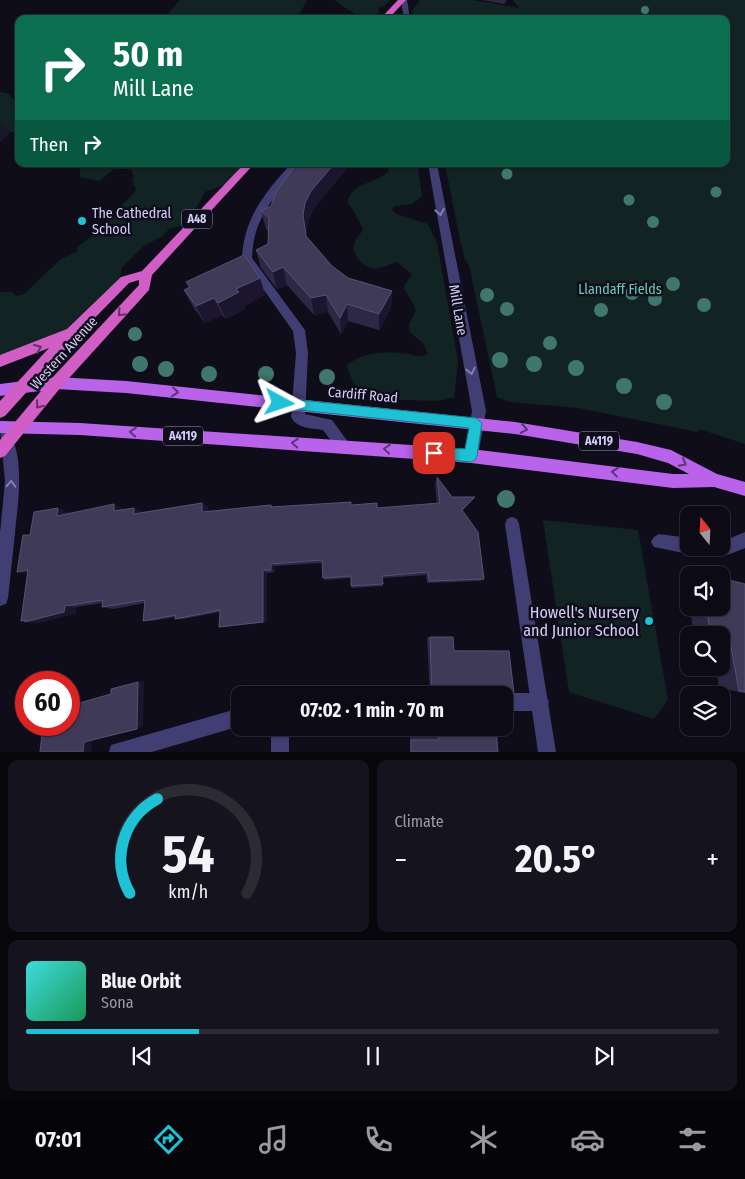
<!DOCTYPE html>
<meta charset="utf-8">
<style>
:root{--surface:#0c0a14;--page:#15131d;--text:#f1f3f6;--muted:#9a9aa0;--line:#2c2b34;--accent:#1dc2d5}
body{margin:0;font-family:"Fira Sans Condensed",sans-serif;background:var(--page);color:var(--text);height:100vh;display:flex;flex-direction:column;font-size:19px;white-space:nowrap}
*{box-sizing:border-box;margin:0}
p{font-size:16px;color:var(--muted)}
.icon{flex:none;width:28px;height:28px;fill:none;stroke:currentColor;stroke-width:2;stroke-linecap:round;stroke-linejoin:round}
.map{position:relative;height:752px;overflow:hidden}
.sheet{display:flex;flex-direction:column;gap:8px;padding:8px;background:#07060b;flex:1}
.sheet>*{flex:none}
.guide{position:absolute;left:15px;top:15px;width:715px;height:152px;border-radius:10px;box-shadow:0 1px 4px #0004,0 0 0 1px var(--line);background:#0b6e4f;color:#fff;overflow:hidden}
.needle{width:32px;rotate:342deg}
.buttons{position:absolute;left:680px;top:506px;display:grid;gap:10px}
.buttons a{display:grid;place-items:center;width:50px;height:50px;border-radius:10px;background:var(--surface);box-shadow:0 1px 4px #0004,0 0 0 1px var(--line);font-size:25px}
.speed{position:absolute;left:15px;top:671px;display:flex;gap:10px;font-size:25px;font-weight:700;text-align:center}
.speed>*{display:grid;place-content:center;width:65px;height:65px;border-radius:50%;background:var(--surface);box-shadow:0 1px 4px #0004,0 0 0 1px var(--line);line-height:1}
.speed .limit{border:8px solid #d22;background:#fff;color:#111}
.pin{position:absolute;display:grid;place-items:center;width:42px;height:42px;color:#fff;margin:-21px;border-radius:10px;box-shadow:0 2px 8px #0006}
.me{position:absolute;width:55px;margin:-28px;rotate:95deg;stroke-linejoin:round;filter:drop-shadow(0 0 4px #0008)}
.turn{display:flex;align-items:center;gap:18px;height:105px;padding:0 15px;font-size:22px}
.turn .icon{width:65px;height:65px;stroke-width:2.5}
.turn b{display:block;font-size:35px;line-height:42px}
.then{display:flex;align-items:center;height:48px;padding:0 15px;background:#0003;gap:10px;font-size:19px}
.big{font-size:38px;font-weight:700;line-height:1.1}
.sheet .widget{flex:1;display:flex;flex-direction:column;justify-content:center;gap:8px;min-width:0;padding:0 18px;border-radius:10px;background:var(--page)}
.sheet .dial{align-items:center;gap:0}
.dial svg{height:130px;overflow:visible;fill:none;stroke:var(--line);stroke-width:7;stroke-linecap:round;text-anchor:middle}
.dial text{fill:var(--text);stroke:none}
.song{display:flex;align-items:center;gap:15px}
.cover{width:60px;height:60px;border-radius:8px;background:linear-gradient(135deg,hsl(180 70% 55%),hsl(150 70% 35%))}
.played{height:5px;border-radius:2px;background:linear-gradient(90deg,var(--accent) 25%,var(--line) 25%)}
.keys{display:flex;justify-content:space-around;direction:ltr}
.heat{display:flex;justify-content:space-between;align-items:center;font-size:28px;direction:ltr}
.sheet .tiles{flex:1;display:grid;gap:8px;grid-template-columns:1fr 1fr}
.widget:last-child{grid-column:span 2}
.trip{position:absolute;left:231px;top:686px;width:282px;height:50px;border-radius:10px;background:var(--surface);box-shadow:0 1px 4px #0004,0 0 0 1px var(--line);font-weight:700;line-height:50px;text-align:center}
.dock{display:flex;height:80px;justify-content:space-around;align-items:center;background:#050408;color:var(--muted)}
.dock .icon{width:35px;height:35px}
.dock .current{color:var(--accent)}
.dock b{font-size:22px;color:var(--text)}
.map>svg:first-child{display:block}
.green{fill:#112423}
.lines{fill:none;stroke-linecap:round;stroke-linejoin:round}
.service{fill:#413e73;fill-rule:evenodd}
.minor{fill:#413e73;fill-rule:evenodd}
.primary{fill:#b863ea;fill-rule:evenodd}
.trunk{fill:#d05ec4;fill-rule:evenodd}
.tree{fill:#3f776f}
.wall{fill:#2e2846}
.shaded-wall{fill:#1b162d}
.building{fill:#403a59;stroke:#575172}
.oneway{stroke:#837faf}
.oneway2{stroke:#663167}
.oneway3{stroke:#5c3478}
.route{fill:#1dc2d5;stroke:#137e8a}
.poi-dot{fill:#1dc2d5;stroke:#100d1b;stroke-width:2}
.labels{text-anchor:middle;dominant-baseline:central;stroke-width:5;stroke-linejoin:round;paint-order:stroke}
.shield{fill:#100d1b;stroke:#9894b6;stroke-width:1}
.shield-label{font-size:12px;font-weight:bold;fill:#d3cef8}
.poi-label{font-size:14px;fill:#d3cef8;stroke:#100d1b;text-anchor:start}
.park-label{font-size:14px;fill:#65cdb3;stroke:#100d1b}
.street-label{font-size:14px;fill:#d3cef8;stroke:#100d1b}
.near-poi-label{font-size:16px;fill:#d3cef8;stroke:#100d1b;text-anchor:end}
</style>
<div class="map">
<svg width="745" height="752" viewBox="0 0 745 752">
<rect width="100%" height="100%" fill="#100d1b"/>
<g class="green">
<path d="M180 0H307L297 19H163Z"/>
<path d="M334 0H390L384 6 379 7V13L368 16 355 14Z"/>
<path d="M420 0H473L519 8 513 0H745V444L699 429 697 432 578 408 510 402 497 397 469 265 465 260 459 235 445 164H726V19H412V11Z"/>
<path d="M0 92 9 94 19 107V134L0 129Z"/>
<path d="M77 164H249C239 180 222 186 205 192L192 215 183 226 170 228 161 237 145 245 122 267 119 282 109 303 58 335 0 359V292H12L16 296 24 294 60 260 78 251 77 247 94 235 105 233 107 220 116 215C119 204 131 200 136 189L132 181 134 176 131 169H114L99 181 80 177V165Z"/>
<path d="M389 164H414L418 168 422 196 412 204 394 206 392 210 396 214 428 224 437 243 458 361 454 397C440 402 428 401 413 400 380 399 356 405 347 365 365 351 387 351 409 354 417 356 420 358 428 354L423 343 410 332 409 324 416 311C414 301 406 296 404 286L412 274 397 262C390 264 384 268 377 268 366 270 352 257 354 245 355 238 362 234 363 228 356 219 356 210 347 203 353 181 373 185 388 172Z"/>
<path d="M543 520 638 530 668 700 654 719 569 692Z"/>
</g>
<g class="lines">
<g class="service">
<path d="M0 428C29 439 17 509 15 533L12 538 7 541 2 538 0 534 5 481Z"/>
<path d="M745 532V548C728 555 715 561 697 553L695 550 689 554 654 547 651 542 654 537 659 534 689 538V548H721V542Z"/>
<path d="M505 693H540L546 696 549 702 546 708 540 711H505V695H500Z"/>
<path d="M240 708V726L152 752H109L111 745 118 743Z"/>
<rect x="271" y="728" width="18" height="24"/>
</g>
<g class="minor">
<path d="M401 0H407L410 19H404Z"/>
<path d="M291 164H301C277 196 253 215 252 258L305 330 308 353 305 414 332 420 351 446 349 451 344 452 339 451 323 430C312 428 297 429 291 417L296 353 293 331 242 259C243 220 265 192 291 164Z"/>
<path d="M428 164H437L486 411 478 456 476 461 471 463 466 461 464 456 472 411Z"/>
<path d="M512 517 517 519 519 524 556 752H538L505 524 507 519Z"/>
<path d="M7 525 12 528 15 533 8 598 6 604 0 606V532L2 528Z"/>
</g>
<path class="primary" d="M56 377 126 381 515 422 637 442 671 450 717 474 745 482V496L714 487 673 488 471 463 80 435 0 433V421L80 423 471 449 673 474H689L668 463 637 454 515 434 126 393 56 389 0 396V384Z"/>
<g class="trunk">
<path d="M398 0H406L388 19H380Z"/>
<path d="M244 164H254L152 275 149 290 61 387 5 456 0 458V440L51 379 139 285V280L129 283 80 333 5 416 0 418V401L49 348 0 367V355L67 329 121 277 142 271Z"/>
</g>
</g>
<g class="tree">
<circle cx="645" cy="10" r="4"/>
<circle cx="507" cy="174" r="5.5"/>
<circle cx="716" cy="192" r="5.5"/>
<circle cx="629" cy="200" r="5.5"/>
<circle cx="653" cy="222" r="6"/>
<circle cx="673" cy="284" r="7"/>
<circle cx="632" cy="293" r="7"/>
<circle cx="487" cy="295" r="7"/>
<circle cx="655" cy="299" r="7"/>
<circle cx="704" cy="305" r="7"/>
<circle cx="507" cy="309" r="7"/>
<circle cx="601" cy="310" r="7"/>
<circle cx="135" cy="334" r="7"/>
<circle cx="550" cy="343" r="7"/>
<circle cx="500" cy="360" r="8"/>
<circle cx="140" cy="364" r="8"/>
<circle cx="534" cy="364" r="8"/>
<circle cx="576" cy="368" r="8"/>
<circle cx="166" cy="369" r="8"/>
<circle cx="209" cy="374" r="8"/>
<circle cx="266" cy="374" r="8"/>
<circle cx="327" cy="377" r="8"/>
<circle cx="624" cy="386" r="8"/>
<circle cx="664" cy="402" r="8"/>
<circle cx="506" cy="499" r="9"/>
</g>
<g class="wall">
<path d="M482 0H507L504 4Z"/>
<path d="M313 210 308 221 306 234V236L332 266 348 278 392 291 391 308 379 330 348 321 341 334 328 312 314 315 287 285 277 289 261 268 256 250 268 244V232L266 229 261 211Z"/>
<path d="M260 278 265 295 244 306 245 309 226 319 222 315 205 323 193 307 184 290 189 288 186 282Z"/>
<path d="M437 477 452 497 471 501 462 511 484 579 480 581 427 583 426 575 383 578V586L352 588 351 578 325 580 323 578 322 563 275 566V572L267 573V622L225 627H219L220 612 183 619H175V617L152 621H143L145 603 113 609 102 607 103 603 76 607V613L38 623 21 621 27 574 30 535 69 513V514L123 509V510L142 512 202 503 208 507V512L271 505 273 507 352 505 377 508 437 504 435 483Z"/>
<path d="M700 572 710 575H689V602L684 575Z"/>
<path d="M745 584V693L719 688 716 668H721V635H694L690 608H721Z"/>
<path d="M427 637H453L454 650 509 651 505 695H430Z"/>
<path d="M436 728H496L498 752H410V735H436Z"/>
</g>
<g class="shaded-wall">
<path d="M2 122 10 133 0 142V124Z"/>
<path d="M334 164H351L313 210 308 221 306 234 303 215 305 203 311 191Z"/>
<path d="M283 267 287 285 277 289 273 272Z"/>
<path d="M260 278 265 295 244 306 245 309 226 319 218 303 236 289Z"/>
<path d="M392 291 391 308 379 330V314Z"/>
<path d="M326 295 328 312 314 315 311 298Z"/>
<path d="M214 298 222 315 205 323 196 306Z"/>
<path d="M347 304 348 321 341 334 340 318Z"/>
<path d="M202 503 208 507V517L202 512Z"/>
<path d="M114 504 123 509V516L114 511Z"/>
<path d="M58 508 69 513 68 520 57 516Z"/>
<path d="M134 508 142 512 134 514Z"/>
<path d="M271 564 275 566V572L271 570Z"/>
<path d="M28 570 30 575 17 572Z"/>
<path d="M263 570 267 573V622H263Z"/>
<path d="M65 606 76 607V613L38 623 25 622Z"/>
<path d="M144 681 143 726 137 729 138 682Z"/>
<path d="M92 739 91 752H83L84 742Z"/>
</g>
<g class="building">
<path d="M296 164H334L311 191 305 203 303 215 306 236 332 266 348 278 392 291 379 314 347 304 340 318 326 295 311 298 283 267 273 272 256 250 268 244 269 218 261 211 271 206 276 192Z"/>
<path d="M244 255 260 278 236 289 239 292 218 303 214 298 196 306 184 290 190 287 186 282Z"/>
<path d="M437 477 452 497H475L462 510 478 532 484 579 429 581 428 572 382 576 383 584 351 586V576L323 578 322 560 271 564V570H263V622L219 627 220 610 175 619 176 615 143 621 145 600 102 607 103 600 65 606 64 612 25 622V620L21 621 28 570 17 572 23 535H30L34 512 58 508 57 516 114 504V511L134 508V514L202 503V512L271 505V507L351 502V505L377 503V508L440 503Z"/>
<path d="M700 572 710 575H701Z"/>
<path d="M721 578 745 584V692L739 691 730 641 721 640V635H711L706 608H721Z"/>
<path d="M430 637H453L454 651H509L514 694 505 696V695H432Z"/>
<path d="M138 682 137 729 84 742 83 752H40L43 725H69V706L111 694V689Z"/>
<path d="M439 728H496L498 752H411V740H439Z"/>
</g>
<defs><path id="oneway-chevron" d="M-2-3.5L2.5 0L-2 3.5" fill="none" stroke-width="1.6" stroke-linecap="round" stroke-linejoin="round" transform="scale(1.25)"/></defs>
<g class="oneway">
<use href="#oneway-chevron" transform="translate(440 212) rotate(80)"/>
<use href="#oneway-chevron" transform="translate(471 371) rotate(77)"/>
<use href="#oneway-chevron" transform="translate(11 484) rotate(-88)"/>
</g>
<g class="oneway2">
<use href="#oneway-chevron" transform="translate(121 313) rotate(133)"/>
<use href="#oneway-chevron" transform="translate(38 348) rotate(-23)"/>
<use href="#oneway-chevron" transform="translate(39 405) rotate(128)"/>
</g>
<g class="oneway3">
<use href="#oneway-chevron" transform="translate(175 392) rotate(6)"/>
<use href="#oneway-chevron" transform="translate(524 429) rotate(9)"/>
<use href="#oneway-chevron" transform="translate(133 432) rotate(-176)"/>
<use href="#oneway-chevron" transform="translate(295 443) rotate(-176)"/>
<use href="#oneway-chevron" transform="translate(387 449) rotate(-176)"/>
<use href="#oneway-chevron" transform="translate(683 463) rotate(28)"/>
<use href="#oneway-chevron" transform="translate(615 472) rotate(-173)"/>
</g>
<path class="route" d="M280 398 476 418 482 423 477 456 475 460 471 462 434 459 430 457 428 453 430 449 434 447 465 449 469 428 280 408 274 403Z"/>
<g class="poi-dot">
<circle cx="82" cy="221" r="5"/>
<circle cx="649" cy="621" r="5"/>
</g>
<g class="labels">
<g class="shield">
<rect x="182" y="209.5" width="30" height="19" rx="4"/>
<rect x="163" y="426.5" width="40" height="19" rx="4"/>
<rect x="579" y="431.5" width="40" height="19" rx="4"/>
</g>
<g class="shield-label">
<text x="197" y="219">A48</text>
<text x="183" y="436">A4119</text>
<text x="599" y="441">A4119</text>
</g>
<g class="poi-label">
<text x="92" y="213">The Cathedral<tspan x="92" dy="16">School</tspan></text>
</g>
<g class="park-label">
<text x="620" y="289">Llandaff Fields</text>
</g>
<g class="street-label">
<text transform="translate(458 310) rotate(80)">Mill Lane</text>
<text transform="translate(64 353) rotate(-48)">Western Avenue</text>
<text transform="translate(363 395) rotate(5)">Cardiff Road</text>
</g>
<g class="near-poi-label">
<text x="639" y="612">Howell's Nursery<tspan x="639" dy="18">and Junior School</tspan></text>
</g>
</g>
</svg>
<div class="buttons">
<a><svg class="needle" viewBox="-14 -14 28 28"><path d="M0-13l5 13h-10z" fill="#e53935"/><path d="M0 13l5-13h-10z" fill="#9a9aa0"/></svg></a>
<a><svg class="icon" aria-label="sound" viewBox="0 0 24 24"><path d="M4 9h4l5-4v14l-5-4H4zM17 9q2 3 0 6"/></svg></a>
<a><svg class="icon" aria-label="search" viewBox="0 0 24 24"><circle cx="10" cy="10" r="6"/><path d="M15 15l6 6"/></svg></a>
<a><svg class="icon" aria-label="layers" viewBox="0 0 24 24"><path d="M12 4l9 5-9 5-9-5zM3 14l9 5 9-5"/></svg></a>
</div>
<div class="speed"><div class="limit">60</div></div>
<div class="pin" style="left:434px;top:453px;background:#d93025"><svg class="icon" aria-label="arrive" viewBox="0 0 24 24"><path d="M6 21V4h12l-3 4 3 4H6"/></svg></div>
<svg class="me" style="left:280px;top:403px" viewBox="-20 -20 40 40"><path d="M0-17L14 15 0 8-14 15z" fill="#1dc2d5" stroke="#fff" stroke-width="4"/></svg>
<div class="trip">07:02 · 1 min · 70 m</div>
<div class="guide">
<div class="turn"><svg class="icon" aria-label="right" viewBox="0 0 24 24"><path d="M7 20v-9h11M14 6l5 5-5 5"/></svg><div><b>50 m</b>Mill Lane</div></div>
<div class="then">Then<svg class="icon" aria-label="right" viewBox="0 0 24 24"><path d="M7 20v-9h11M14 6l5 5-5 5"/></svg></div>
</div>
</div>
<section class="sheet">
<div class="tiles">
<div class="widget dial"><svg viewBox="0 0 100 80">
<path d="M14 69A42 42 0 1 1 86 69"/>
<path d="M14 69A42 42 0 0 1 31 11" stroke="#1dc2d5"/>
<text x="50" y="56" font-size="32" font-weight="700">54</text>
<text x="50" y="72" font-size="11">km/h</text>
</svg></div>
<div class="widget"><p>Climate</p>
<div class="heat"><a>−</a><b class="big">20.5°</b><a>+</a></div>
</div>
<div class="widget">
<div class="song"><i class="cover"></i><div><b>Blue Orbit</b><p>Sona</p></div></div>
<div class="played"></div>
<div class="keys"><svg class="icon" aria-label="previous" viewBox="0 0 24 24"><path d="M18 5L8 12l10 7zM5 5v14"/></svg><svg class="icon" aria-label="pause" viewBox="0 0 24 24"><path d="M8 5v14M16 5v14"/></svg><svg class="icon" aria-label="next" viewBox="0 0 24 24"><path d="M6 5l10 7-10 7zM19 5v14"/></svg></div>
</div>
</div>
</section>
<nav class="dock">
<b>07:01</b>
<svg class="icon current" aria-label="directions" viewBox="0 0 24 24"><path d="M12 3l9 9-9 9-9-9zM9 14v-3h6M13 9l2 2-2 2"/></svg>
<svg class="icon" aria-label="music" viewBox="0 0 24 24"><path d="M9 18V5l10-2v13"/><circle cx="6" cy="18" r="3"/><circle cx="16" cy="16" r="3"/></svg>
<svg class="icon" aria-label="phone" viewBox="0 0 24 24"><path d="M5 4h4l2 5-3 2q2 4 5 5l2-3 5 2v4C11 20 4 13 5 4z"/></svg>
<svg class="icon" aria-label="climate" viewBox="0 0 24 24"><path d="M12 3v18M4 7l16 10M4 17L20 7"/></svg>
<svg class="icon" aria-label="car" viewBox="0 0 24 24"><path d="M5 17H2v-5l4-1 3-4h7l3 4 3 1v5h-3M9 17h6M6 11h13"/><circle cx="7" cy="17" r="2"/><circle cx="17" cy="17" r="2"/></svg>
<svg class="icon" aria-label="filters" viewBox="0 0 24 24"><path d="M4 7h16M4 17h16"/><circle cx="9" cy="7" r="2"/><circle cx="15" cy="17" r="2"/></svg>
</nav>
